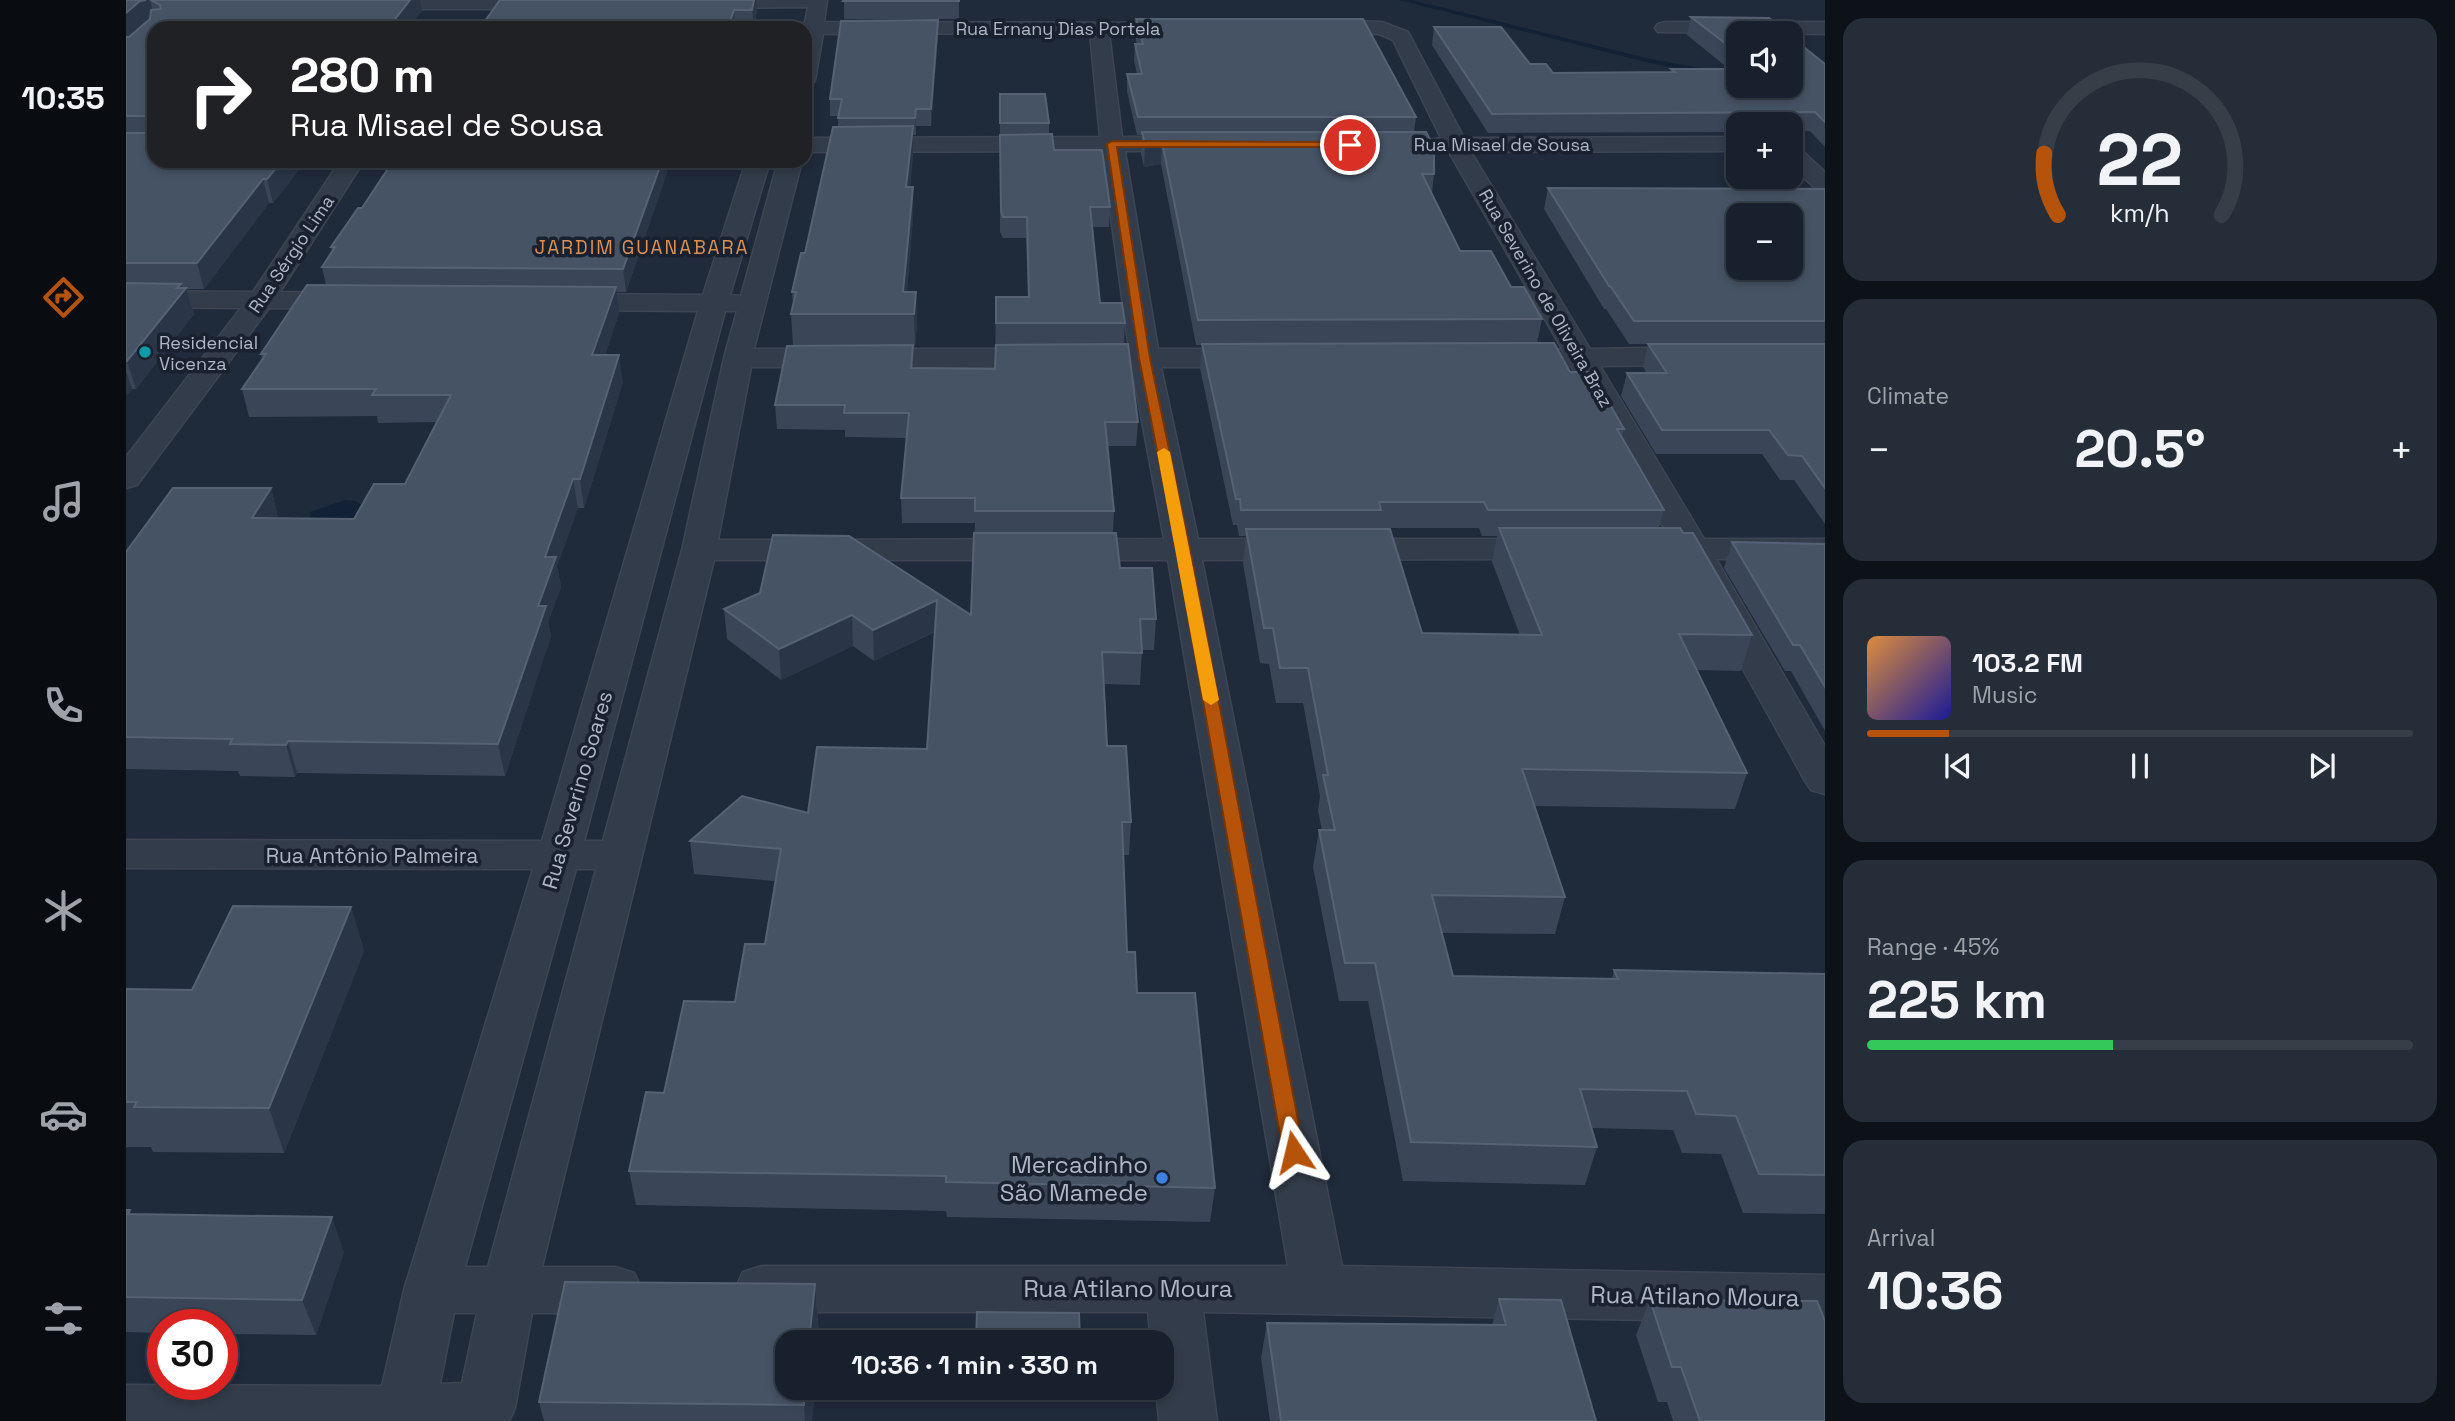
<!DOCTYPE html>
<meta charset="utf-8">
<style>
:root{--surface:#17202c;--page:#242d38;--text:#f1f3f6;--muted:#9ea3a9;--line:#363e48;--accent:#b45309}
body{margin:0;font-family:"Space Grotesk",sans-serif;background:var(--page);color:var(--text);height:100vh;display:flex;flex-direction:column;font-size:26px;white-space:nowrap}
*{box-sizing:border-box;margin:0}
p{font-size:23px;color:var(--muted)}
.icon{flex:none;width:38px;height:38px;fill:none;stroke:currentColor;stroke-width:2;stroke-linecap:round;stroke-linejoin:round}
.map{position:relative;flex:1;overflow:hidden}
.details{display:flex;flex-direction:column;gap:18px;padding:18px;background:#0d1218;width:630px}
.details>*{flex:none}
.hud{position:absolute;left:21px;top:21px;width:665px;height:147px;border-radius:21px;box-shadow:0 4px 10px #0003,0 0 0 2px var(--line);background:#202124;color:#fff;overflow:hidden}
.tools{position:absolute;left:1600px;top:21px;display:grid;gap:14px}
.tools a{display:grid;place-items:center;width:77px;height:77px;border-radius:14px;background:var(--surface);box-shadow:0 4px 10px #0003,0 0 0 2px var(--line);font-size:35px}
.speed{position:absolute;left:21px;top:1309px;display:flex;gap:14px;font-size:35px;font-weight:700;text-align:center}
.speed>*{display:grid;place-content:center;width:91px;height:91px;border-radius:50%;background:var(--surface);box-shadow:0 4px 10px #0003,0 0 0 2px var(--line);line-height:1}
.speed .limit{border:10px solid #d22;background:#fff;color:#111}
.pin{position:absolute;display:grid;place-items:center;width:60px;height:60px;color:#fff;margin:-30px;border:4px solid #fff;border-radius:50%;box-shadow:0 2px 7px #0007}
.me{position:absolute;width:77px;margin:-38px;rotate:350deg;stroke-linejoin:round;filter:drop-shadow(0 0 5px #0008)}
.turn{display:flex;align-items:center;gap:24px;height:147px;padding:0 28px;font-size:32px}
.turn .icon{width:91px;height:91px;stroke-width:2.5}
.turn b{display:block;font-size:49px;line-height:60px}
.big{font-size:52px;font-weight:800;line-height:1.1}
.details .widget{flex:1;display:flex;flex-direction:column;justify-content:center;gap:10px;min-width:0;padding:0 24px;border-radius:21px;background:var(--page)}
.details .dial{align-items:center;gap:0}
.dial svg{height:182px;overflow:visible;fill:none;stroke:var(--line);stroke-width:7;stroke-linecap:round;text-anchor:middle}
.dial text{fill:var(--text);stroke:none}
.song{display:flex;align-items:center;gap:21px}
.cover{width:84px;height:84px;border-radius:10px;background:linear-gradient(135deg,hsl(30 70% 55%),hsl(240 70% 35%))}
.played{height:7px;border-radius:4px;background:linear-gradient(90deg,var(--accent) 15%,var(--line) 15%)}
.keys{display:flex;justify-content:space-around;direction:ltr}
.heat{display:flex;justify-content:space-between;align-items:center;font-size:38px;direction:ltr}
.charge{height:10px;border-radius:5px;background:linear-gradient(90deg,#34c759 45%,var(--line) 0)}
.trip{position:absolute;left:649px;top:1330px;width:399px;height:70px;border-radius:21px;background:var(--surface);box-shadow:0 4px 10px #0003,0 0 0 2px var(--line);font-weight:800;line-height:70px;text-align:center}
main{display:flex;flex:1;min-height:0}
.tabs{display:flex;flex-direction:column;width:126px;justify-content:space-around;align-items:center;background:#090d12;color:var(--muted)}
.tabs .icon{width:49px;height:49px}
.tabs .current{color:var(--accent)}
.tabs b{font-size:32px;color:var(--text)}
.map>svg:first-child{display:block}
.water{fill:#132137}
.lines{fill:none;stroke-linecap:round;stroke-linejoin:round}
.stream{fill:#132137;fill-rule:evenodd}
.street-casing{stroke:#3d4553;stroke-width:3}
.street{fill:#333c4a;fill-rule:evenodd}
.wall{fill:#3a4658;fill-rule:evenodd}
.shaded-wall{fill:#2a3647}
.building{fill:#465364;stroke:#566273;stroke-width:2;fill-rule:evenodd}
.route{fill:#b45309;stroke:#753606;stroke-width:2}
.slow{fill:#f59e0b}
.culture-dot{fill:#0f9aa8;stroke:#19212e;stroke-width:2.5}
.shop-dot{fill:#3f7fe0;stroke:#19212e;stroke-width:2.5}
.labels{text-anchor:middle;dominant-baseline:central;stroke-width:7;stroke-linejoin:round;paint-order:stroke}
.far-street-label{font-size:18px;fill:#adb7c6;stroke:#19212e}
.far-poi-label{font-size:18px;fill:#adb7c6;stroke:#19212e;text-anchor:start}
.far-neighbourhood-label{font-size:19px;letter-spacing:2px;fill:#da9155;stroke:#19212e}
.street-label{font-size:21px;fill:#adb7c6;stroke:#19212e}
.near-poi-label{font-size:24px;fill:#adb7c6;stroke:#19212e;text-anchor:end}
.near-street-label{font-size:24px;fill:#adb7c6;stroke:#19212e}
</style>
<main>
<nav class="tabs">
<b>10:35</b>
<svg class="icon current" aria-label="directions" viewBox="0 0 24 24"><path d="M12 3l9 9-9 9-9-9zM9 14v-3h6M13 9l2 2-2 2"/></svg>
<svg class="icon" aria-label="music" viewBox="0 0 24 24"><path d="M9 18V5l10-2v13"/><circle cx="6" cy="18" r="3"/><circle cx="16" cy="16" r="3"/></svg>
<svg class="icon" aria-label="phone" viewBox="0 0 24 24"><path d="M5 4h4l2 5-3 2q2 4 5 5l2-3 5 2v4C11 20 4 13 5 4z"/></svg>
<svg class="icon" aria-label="climate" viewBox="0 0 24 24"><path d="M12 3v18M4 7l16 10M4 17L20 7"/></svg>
<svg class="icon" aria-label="car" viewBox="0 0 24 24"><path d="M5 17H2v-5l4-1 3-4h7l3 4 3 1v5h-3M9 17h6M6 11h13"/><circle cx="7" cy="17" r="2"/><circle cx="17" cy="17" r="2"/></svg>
<svg class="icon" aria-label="filters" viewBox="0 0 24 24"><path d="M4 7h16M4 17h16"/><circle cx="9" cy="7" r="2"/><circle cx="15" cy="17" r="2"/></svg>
</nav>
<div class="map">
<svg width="1699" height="1421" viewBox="0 0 1699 1421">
<rect width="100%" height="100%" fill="#1f2a3a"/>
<path class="water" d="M219 500 230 501 237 506 227 520 183 521 184 512Z"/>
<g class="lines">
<path class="stream" d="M1273 0H1286L1524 59 1612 75V81L1524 63Z"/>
<g class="street-casing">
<g id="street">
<path d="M237 0H432L434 3 425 9H244L237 7 235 3Z"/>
<path d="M572 0H701L698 22 1068 23 1071 27 1061 33H983L996 137H1069L1077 139 1080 144 1077 149 1069 151H999L1032 349H1128L1138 352 1142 358 1138 364 1128 367H1035L1072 539H1421L1433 542 1438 549 1433 556 1421 559 1076 560 1216 1266 1699 1275V1323L1077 1312 1091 1421H1033L1030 1388H1036V1342H1025L1022 1312H636L617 1306 609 1289 617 1272 636 1266H1162L1042 560H588L416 1267H489L508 1273 516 1290 508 1307 489 1313H406L389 1408 383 1421H0V1385L256 1386 278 1290 407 869 0 868V840L416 841 572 311 440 310 430 308 426 302 430 296 440 294 577 295 620 161H644L604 295 615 296 652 161H676L628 349H921L931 352 935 358 931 364 921 367H625L592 540 1038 539 1006 367 986 364 982 358 986 352 1003 349 976 151 679 152V138L974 137 964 33 697 34 689 80 686 84 679 86V28H669L679 22 682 7 580 8 573 6ZM599 311H611L598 358 556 550 477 841H458ZM450 869H470L362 1267H339ZM328 1313H351L336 1383 314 1384Z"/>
<path d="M1188 20 1256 22 1282 32 1338 138 1612 137V151L1345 152 1464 349 1572 347 1582 350 1586 356 1582 362 1572 365 1474 366 1578 539H1699V559H1590L1699 746V794L1685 790 1679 781 1556 559 1533 556 1528 549 1533 542 1544 539 1445 366 1423 364 1419 358 1423 352 1436 349 1323 152 1303 150 1300 145 1303 140 1315 138 1267 40 1253 34 1181 30 1178 26 1181 22Z"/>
<path d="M1539 22H1699V34L1532 32 1529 28 1532 24Z"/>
<path d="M1664 145 1672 147 1699 172V192L1691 190 1664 165Z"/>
<path d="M214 161H238L154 292 222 293 232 295 236 301 232 307 222 309 143 308 11 485 0 488V457L115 308 0 307V291L127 292Z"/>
</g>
</g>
<use href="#street" class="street"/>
</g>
<g class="wall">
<path d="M0 0H294L296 11 28 28V161H180L147 203H143L78 289H61L68 314 10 389H6L0 396Z"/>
<path d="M374 0 631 10 628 28H354Z"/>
<rect x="718" y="0" width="115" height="19"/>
<path d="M1565 17 1612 33V86L1699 64V147L1684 131H1664V124H1612V132L1362 133 1306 45 1308 27 1427 73 1544 72 1545 69H1603L1561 35Z"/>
<path d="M1010 19 1290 117 1288 132 1308 174 1306 193 1334 251 1385 287 1416 319 1411 343 1444 372 1498 429 1496 437 1538 510 1533 528 1626 635 1615 671 1570 670 1621 773 1609 809 1409 806 1439 897 1429 934 1315 933 1327 976 1486 979 1488 970 1699 974V1214L1617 1213 1595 1154 1556 1153 1547 1130 1466 1128 1471 1147 1459 1185 1277 1181 1242 1001H1213L1187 867 1193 830H1196L1192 811 1194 796 1177 703H1150L1143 664 1134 663 1117 563 1120 536H1113L1111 525H1107L1074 368 1076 345H1070L1035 164 1018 167 1015 154 1016 135H1011L1001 91V74H1011L1008 61 1009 44H1011L1009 36ZM1252 528H1353L1356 536H1371L1366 562 1394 635 1296 633Z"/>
<path d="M812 36 805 126H790V135H787V154L784 187H787V217L781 292H790L791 324 789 346H787V368L869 369 870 297H902L900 238H877L874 232V94L923 123V134L928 150 984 207 983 227H966L974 303 999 323 998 344 1012 422 1010 446H982L988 511 987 533 994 568 1030 619 1028 650H1016L1014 685 978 684 981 746 1005 822 1003 855H997L1001 952 1011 993 1089 1188 1084 1222 821 1217 820 1211 510 1205 503 1171 538 1093 609 1002 639 944 649 881 568 874 564 841 682 813 801 749 809 632 748 661 727 646 655 680 601 639 598 609 845 615 849 523H776L775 498 781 438 719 437V430L651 429 649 405 667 346 665 314 667 306 666 292 679 253 712 127V116H704V99Z"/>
<path d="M545 161 500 292H490L493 313 479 355 497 382 458 508H452L431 566 435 587 422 622 425 636 379 776 171 773 169 777 114 776 112 771 0 769V552L145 488 152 518 228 519 279 484 310 422 252 423 251 416 123 417 116 389 136 359 135 354 200 285 196 267 206 252 205 247 236 208Z"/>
<path d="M1422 188 1699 189V524L1668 480H1654L1636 454H1530L1495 396 1501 373H1521L1517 367 1522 344H1503L1480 309H1478L1418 209Z"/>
<path d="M1606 542 1699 544V731L1665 671H1659L1598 568Z"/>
<path d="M225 907 238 951 158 1153 27 1152 25 1147H0V989L66 990Z"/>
<path d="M0 1210 6 1214 218 1252 190 1335 96 1334V1325H37V1333L0 1332Z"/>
<path d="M689 1284 693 1336 686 1421H418L413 1402Z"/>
<path d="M1373 1299 1470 1421H1144L1135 1358 1141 1323 1366 1325Z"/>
<path d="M1524 1300 1699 1421H1547L1541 1402H1532L1510 1335Z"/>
</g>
<g class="shaded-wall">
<path d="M20 0H24L29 20 19 22 0 39V13L14 1Z"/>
<path d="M284 0H294L296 11 282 28H262Z"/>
<path d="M628 0H630L631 10 628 28 626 10Z"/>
<path d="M608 10 609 28H602Z"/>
<path d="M812 20V36L805 126V109Z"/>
<path d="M790 109V135L789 118Z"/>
<path d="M787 126V154L781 217 780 187Z"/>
<path d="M1036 142 1035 164 1018 167 1019 145Z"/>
<path d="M156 161H180L147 203 141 179Z"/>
<path d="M536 161H545L500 292 497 269Z"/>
<path d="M137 179 143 203 78 289 71 263Z"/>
<path d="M787 187V217L779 314 777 292Z"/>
<path d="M55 284 57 292 60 288 68 314 10 389 1 361Z"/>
<path d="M490 287 493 313 470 382 466 355Z"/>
<path d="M790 292 791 324 789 346 788 314Z"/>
<path d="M493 355 497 382 458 508 454 479Z"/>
<path d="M0 371 6 389 0 396Z"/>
<path d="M447 479 452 508 431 566 435 587 422 622 425 636 379 776 372 744 412 606 419 557Z"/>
<path d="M145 488 152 517 134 547 126 518Z"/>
<path d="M811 600 812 630 748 661 747 630Z"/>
<path d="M726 615 727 646 655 680 653 649Z"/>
<path d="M162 741 171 773 169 777 160 745Z"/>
<path d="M225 907 238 951 158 1153 143 1108Z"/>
<path d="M206 1217 218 1252 190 1335 176 1300Z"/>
<path d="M689 1284 693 1336V1342H683Z"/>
<path d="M679 1388H689L686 1421H679L678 1405Z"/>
</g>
<g class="building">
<path d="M0 0H20L14 1 0 13Z"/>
<path d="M25 0H284L262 28H28V161H156L141 179H137L71 263H0V133H23L24 116H0V37H3L24 19 25 10 35 9 34 5Z"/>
<path d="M374 0H628L626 10H608L602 28H354Z"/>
<path d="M718 0H833V1H717Z"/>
<path d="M1565 17 1643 18 1661 33H1612V53Z"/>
<path d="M1010 19H1237L1290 117H1012L1001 74H1016L1009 44H1017Z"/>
<path d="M812 20 805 109H790L789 118H712L716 99H704L715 21Z"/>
<path d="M1308 27H1375L1404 64H1420L1427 73 1549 72 1545 69H1612V86H1664V36L1699 64V122L1689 112 1366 114Z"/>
<path d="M874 94H919L923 123H874Z"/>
<path d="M787 126 780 187H787L777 292H790L788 314H665L670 292H666L675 253H679L707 127Z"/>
<path d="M1016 132H1300L1308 147V174H1296L1334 251H1365L1385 287H1398L1416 319 1072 320 1036 142 1019 145Z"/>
<path d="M926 134 928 150H976L984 207H964L974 303H996L999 323H870V297H903L901 217H877L875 211 874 135Z"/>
<path d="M267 161H536L497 269 196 267 209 247H205L232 208H236Z"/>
<path d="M1422 188 1699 189V321H1508L1485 287 1483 286ZM1612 215H1664V268H1612Z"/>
<path d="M0 283 55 284 51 288H60L1 361H0Z"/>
<path d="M181 285 490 287 466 355H493L454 479H447L419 557H430L412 606H420L372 744 162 741 160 745 104 744 106 739 0 737V552L47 488H145L126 518 228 519 248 484H279L325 395H246L250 389H116L140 354H135Z"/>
<path d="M1428 343 1444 372H1465L1498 429H1491L1538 510H1362L1358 502H1253L1255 510H1115L1114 499H1110L1076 344Z"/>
<path d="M1002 344 1012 422H979L988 511H849V498H775L783 413H718L719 405H649L661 346 787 345 785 368 869 369 870 345Z"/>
<path d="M1522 344H1699V488L1676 456 1662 455 1643 430H1536L1501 373H1541Z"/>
<path d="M1373 528H1554L1557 533H1567L1626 635 1553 634 1621 773 1396 769 1439 897 1306 895 1327 976 1492 979 1488 970 1699 974V1175L1633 1174 1610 1116 1570 1114 1561 1091 1454 1089 1471 1147 1285 1142 1249 963H1219L1193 830H1209L1197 775H1202L1182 668H1154L1147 628H1138L1120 529H1264L1296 633 1416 635Z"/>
<path d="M848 533H990L994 568H1026L1030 619H1014L1016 653 976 652 981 746H1000L1005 822H996L1001 952H1009L1011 993H1069L1089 1188 820 1182V1176L503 1171 520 1092 538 1093 558 1001 609 1002 619 944H639L655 849 564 841 616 796 682 813 691 747 801 749 811 600 747 630 726 615 653 649 598 609 634 593 647 535 723 536 845 615Z"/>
<path d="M1606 542 1699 544V687L1674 645H1667Z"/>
<path d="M107 906 225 907 143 1108 8 1107 11 1102H0V989L66 990Z"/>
<path d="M0 1210H4L2 1214 206 1217 176 1300 0 1297Z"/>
<path d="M439 1282 689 1284 683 1342H662V1388H679L678 1405 413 1402Z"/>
<path d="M1373 1299 1435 1300 1470 1421H1155L1141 1323 1380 1325Z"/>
<path d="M1524 1300 1691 1301 1699 1321V1421H1574L1555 1367H1546Z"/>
<path d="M851 1312 953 1313 954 1342H850Z"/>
</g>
<path class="route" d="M986 141 1224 142 1229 145 1224 147H991L1024 358 1064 549 1178 1152 1175 1158 1168 1160 1160 1158 1157 1152 1050 549 1013 358 981 144Z"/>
<path class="slow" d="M1038 448 1044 452 1093 700 1085 705 1077 700 1031 452Z"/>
<circle class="culture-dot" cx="19" cy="352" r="7"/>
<circle class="shop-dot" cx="1036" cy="1178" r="7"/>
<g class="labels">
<g class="far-street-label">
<text x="932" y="28">Rua Ernany Dias Portela</text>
<text x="1376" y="144">Rua Misael de Sousa</text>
<text transform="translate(165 254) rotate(-56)">Rua Sérgio Lima</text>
<text transform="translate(1420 298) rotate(60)">Rua Severino de Oliveira Braz</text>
</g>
<g class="far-poi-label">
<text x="33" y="342">Residencial<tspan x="33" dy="21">Vicenza</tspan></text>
</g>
<g class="far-neighbourhood-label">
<text x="516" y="247">JARDIM GUANABARA</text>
</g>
<g class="street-label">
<text transform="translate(451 790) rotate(-74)">Rua Severino Soares</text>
<text x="246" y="855">Rua Antônio Palmeira</text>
</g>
<g class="near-poi-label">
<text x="1022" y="1164">Mercadinho<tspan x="1022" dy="28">São Mamede</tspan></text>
</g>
<g class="near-street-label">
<text x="1002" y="1288">Rua Atilano Moura</text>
<text transform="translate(1569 1296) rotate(1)">Rua Atilano Moura</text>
</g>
</g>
</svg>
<div class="tools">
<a><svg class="icon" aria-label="sound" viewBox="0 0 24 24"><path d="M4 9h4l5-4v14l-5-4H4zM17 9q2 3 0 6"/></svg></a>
<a>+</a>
<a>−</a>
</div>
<div class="speed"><div class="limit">30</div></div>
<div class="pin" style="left:1224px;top:145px;background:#d93025"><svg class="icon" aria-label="arrive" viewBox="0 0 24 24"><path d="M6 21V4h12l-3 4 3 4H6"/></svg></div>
<svg class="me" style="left:1168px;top:1152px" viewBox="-20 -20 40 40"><path d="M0-17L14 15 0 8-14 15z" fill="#b45309" stroke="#fff" stroke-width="4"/></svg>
<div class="trip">10:36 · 1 min · 330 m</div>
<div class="hud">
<div class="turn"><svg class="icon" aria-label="right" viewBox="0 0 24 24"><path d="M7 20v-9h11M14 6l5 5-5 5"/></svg><div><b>280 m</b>Rua Misael de Sousa</div></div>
</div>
</div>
<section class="details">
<div class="widget dial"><svg viewBox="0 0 100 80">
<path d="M14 69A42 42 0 1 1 86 69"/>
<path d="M14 69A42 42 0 0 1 8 42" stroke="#b45309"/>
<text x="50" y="56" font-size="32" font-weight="700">22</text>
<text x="50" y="72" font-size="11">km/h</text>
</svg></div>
<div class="widget"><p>Climate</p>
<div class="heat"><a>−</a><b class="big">20.5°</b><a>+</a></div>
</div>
<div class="widget">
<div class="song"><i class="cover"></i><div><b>103.2 FM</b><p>Music</p></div></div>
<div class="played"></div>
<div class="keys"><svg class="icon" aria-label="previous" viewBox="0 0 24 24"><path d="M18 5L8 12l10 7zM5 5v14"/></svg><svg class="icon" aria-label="pause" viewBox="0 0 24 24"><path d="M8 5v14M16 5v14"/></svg><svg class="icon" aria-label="next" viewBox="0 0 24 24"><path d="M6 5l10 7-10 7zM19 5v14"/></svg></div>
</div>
<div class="widget"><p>Range · 45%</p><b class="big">225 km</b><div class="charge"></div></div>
<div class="widget"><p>Arrival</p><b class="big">10:36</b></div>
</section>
</main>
